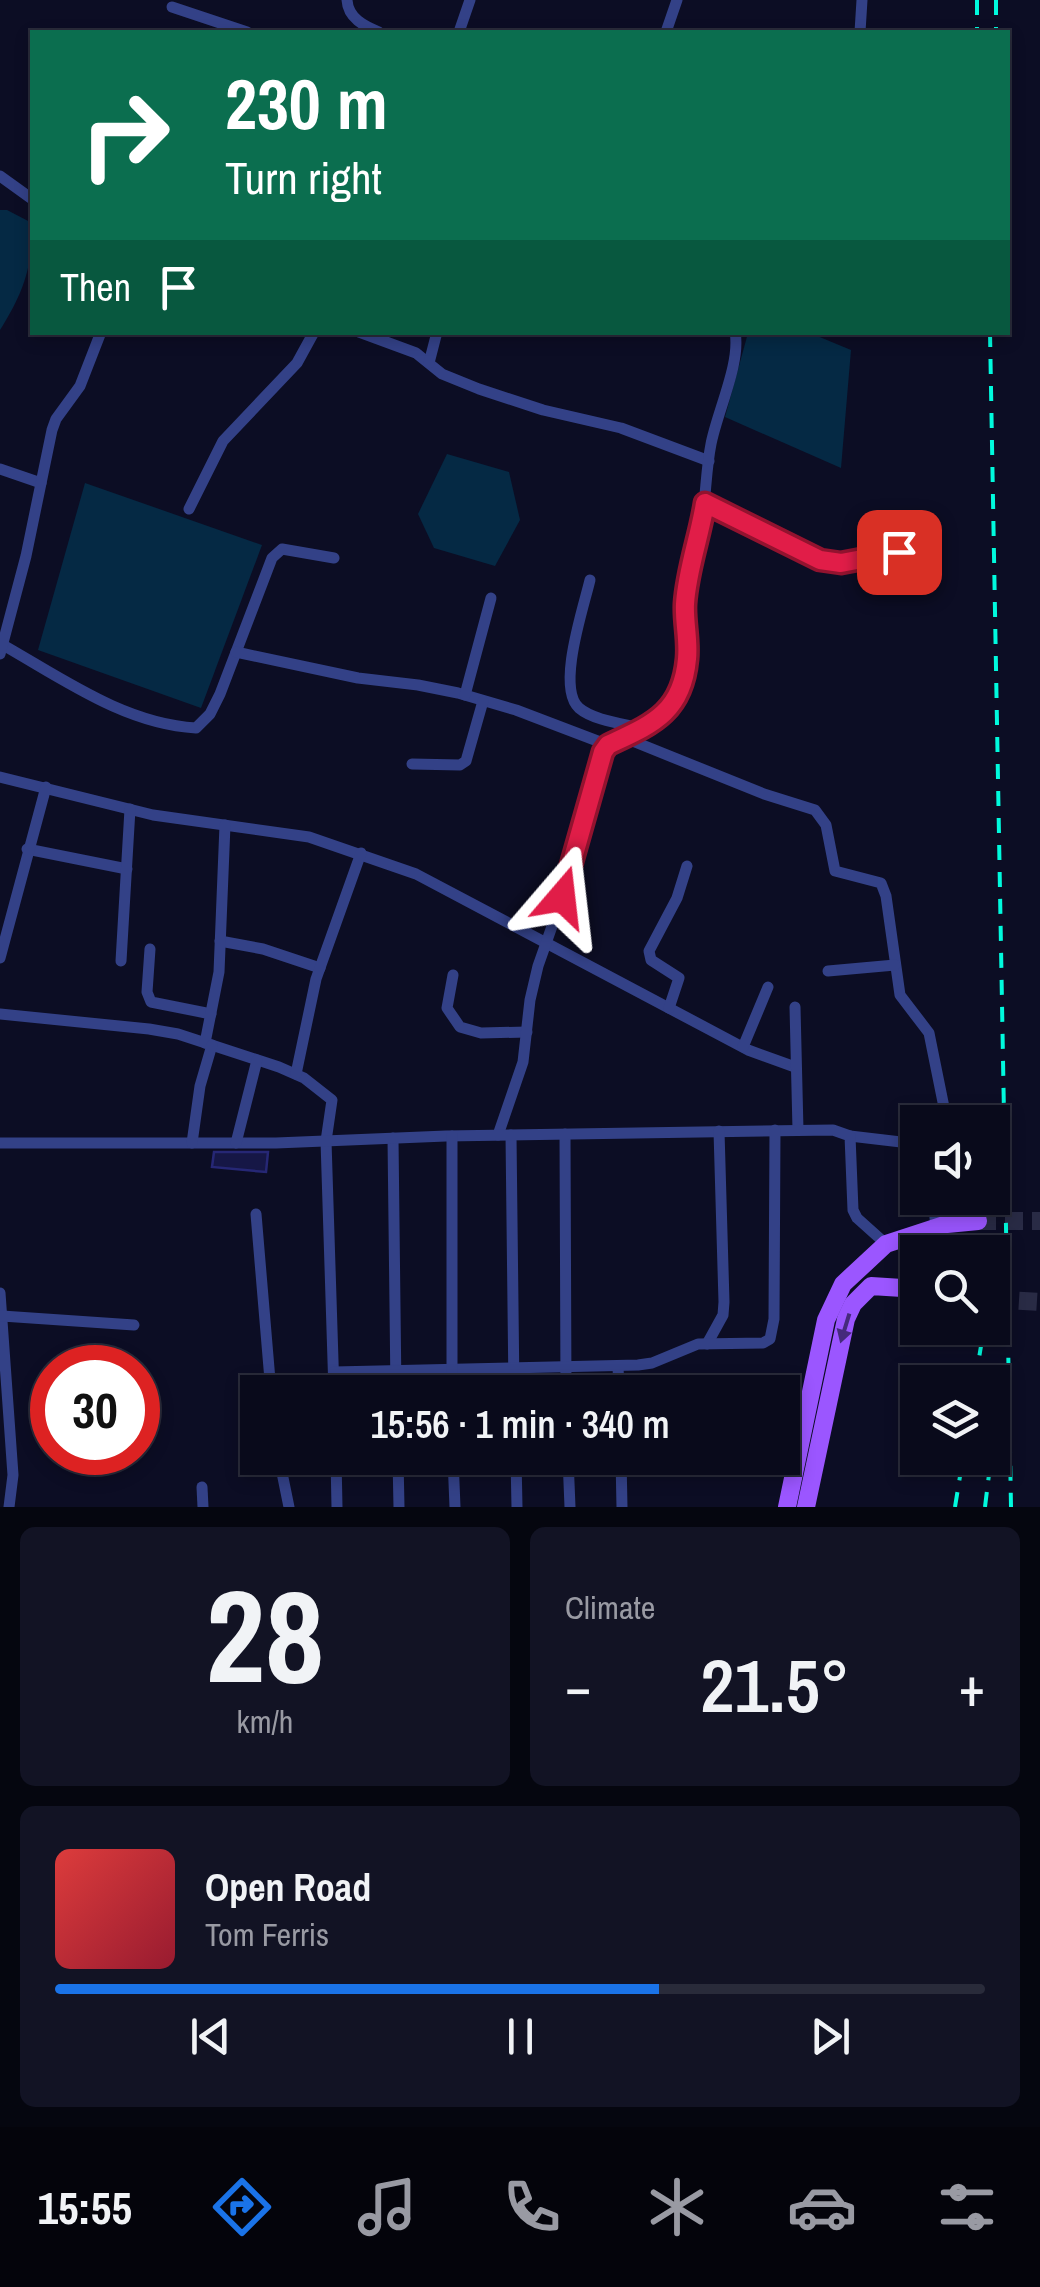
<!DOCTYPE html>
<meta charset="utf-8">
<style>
:root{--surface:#090a1b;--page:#121324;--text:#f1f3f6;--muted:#999aa3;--line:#292b3a;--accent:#1a73e8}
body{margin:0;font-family:"Archivo Narrow",sans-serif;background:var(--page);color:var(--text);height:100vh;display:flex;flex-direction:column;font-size:38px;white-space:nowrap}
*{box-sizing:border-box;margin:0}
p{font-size:32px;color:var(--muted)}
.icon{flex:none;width:55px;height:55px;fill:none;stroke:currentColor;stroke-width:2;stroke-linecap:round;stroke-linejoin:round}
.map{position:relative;height:1507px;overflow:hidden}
.panel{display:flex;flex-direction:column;gap:20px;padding:20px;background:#05060f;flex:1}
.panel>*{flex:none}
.banner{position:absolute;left:30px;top:30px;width:980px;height:305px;border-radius:0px;box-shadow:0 5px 15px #0003,0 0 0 2px var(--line);background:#0b6e4f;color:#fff;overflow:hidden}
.controls{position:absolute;left:900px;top:1105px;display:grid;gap:20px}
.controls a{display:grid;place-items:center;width:110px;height:110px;border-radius:0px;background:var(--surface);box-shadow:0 5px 15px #0003,0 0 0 2px var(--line);font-size:50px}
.speed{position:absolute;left:30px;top:1345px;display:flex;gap:20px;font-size:50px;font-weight:700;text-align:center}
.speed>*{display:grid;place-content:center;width:130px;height:130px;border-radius:50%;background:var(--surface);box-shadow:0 5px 15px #0003,0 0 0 2px var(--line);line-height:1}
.speed .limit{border:15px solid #d22;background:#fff;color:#111}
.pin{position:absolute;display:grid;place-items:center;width:85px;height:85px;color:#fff;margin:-42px;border-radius:20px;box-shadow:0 5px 15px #0006}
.me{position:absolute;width:110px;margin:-55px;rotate:17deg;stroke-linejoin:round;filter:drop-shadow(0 0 8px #0008)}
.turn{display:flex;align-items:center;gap:35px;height:210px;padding:0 30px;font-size:45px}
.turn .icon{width:130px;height:130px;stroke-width:2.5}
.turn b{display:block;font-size:70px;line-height:85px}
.then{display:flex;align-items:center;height:95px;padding:0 30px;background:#0003;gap:20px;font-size:38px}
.big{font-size:75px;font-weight:600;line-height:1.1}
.panel .widget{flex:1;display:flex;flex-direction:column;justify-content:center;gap:15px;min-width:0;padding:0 35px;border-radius:15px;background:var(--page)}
.panel .dial{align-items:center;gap:0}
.dial b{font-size:130px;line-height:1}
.song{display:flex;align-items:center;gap:30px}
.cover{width:120px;height:120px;border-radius:15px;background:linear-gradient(135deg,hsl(0 70% 55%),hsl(350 70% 35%))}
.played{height:10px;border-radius:5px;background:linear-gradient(90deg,var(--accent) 65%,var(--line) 65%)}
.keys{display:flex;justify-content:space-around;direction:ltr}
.heat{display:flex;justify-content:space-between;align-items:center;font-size:55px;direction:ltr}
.panel .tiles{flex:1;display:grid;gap:20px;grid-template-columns:1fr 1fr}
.widget:last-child{grid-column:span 2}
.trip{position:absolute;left:240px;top:1375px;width:560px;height:100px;border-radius:0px;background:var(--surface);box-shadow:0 5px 15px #0003,0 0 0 2px var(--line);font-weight:600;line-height:100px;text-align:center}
.tabs{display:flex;height:160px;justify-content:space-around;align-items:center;background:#04040b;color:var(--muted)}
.tabs .icon{width:70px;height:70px}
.tabs .selected{color:var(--accent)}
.tabs b{font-size:45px;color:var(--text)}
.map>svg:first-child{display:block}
.water{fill:#052944}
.building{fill:#161746;stroke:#262775;stroke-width:2.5}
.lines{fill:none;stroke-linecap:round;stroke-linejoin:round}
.primary-tunnel{stroke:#292b45;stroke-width:18;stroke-dasharray:18 9;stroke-linecap:butt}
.street{stroke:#334187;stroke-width:11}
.primary{stroke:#9b56ff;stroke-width:18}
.rail{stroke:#00fadd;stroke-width:4;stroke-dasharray:15 12;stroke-linecap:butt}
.oneway{fill:#452a7c}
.route-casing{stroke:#92132f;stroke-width:25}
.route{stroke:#e11d48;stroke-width:18}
</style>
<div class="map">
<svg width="1040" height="1507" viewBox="0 0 1040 1507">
<rect width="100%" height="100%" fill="#0c0d24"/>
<g class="water">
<path d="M0 210H7L32 223C32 269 24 291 0 330Z"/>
<path d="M748 333H810L851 350 841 468 725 417Z"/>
<path d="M447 454 509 472 520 520 495 566 434 548 418 514Z"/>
<path d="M85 483 262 545 201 708 38 650Z"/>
</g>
<path class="building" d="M214 1152H268L266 1172 212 1167Z"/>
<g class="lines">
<g class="primary-tunnel">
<path d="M978 1221H1040"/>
<path d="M992 1299 1040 1302"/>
</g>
<g class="street">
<path d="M347 0C348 18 364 26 379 32"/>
<path d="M172 7 247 32"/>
<path d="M459 32 470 0"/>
<path d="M666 32 677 0"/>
<path d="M860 32 862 0"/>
<path d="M0 176 32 199"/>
<path d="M359 332 416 353 442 374 479 389 543 410 621 428 709 461"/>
<path d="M429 363 437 332"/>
<path d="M0 469 41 483"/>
<path d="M705 503 829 562 899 552"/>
<path d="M189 509 223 441 297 363 314 332"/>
<path d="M590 580C584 606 556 688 579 708 594 721 626 724 645 729"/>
<path d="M3 645C63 679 125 724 196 728L210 714 220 694 272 558 282 549 334 558"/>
<path d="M236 652 358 678 418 685 458 693 516 710 608 745"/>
<path d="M0 654 26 556 52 430 56 419 80 386 101 332"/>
<path d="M465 695 491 598"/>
<path d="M625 738 764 794 815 810 826 825 835 871 881 883 886 896 900 995 929 1033 947 1122"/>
<path d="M412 764 460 765 466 761 483 701"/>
<path d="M0 777 153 815 309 837 416 874 748 1050 795 1067"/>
<path d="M27 849 127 869"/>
<path d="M220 941 263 949 320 968"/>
<path d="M150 949 147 992 151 1002 211 1014"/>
<path d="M0 958 46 787"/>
<path d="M121 961 130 809"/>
<path d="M828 971 895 965"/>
<path d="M453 975 447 1008 460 1027 481 1033 527 1032"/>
<path d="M795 1007 798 1130"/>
<path d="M669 1008 679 978 651 960 649 951 677 898 687 866"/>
<path d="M0 1014 149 1029 178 1034 279 1067 304 1078 332 1100 326 1141 334 1392"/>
<path d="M205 1043 219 972 225 825"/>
<path d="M743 1047 768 987"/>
<path d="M296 1074 316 979 361 853"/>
<path d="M565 1134 566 1392"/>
<path d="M498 1135 523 1062 530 1000 538 966 569 878 603 753C617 729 653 738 673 699 693 662 682 641 685 602 687 575 697 547 702 520 706 495 706 469 711 444 717 412 741 363 735 332"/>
<path d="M511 1135 514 1392"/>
<path d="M850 1136 918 1144"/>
<path d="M393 1138 396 1392"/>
<path d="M0 1143H276L446 1136 833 1130 850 1136 853 1210 857 1218 886 1244"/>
<path d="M192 1143 200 1086 212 1045"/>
<path d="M236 1143 257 1060"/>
<path d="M933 1198 936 1228"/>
<path d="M955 1198 957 1223"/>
<path d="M256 1214 271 1392"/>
<path d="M0 1293 13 1475 9 1507"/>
<path d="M2 1316 134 1325"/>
<path d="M707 1344 723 1315 724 1302 719 1131"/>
<path d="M618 1366 619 1392"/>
<path d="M334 1372 638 1365 652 1363 698 1344 763 1343 770 1339 774 1319 775 1130"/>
<path d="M452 1392V1136"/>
<path d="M279 1458 289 1507"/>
<path d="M336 1458 337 1507"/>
<path d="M398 1458 399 1507"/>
<path d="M453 1458 455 1507"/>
<path d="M516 1458 517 1507"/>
<path d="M568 1458 570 1507"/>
<path d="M621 1458 622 1507"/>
<path d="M202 1487 203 1507"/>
</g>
<g class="primary">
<path d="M787 1507 826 1320 843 1284 886 1244 947 1224 978 1221"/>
<path d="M806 1507 846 1319 853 1304 871 1286 918 1289"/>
</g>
<g class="rail">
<path d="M977 0V32"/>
<path d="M996 0V32"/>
<path d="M990 332 1011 1507"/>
<path d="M975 1382 984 1328"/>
<path d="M992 1445 998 1405"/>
<path d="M955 1507 963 1458"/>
<path d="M985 1507 991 1458"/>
</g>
</g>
<defs><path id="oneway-solid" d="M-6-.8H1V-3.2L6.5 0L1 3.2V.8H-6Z" transform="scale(2.5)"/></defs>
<use class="oneway" href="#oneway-solid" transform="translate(845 1328) rotate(107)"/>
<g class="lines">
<g class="route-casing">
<path id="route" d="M562 897 603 752 608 745C650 725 682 714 687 659 689 640 684 622 685 604 687 570 700 536 705 503L820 560 841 563 899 552"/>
</g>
<use href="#route" class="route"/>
</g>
</svg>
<div class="controls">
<a><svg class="icon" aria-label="sound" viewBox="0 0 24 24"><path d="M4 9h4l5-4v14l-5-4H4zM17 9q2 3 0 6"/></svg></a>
<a><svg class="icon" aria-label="search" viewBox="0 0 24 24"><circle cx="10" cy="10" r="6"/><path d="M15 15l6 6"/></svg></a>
<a><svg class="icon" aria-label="layers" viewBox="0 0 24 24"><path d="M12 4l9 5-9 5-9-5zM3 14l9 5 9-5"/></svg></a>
</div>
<div class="speed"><div class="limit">30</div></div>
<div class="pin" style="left:899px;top:552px;background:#d93025"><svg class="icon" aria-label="arrive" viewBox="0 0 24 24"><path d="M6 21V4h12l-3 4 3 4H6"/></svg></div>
<svg class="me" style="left:562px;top:897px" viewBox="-20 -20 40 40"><path d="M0-17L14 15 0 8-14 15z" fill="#e11d48" stroke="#fff" stroke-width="4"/></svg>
<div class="trip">15:56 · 1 min · 340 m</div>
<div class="banner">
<div class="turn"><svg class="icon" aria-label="right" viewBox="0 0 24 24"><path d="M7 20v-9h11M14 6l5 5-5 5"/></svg><div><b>230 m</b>Turn right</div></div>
<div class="then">Then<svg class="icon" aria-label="arrive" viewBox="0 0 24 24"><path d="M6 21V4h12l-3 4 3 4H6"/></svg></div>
</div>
</div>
<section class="panel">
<div class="tiles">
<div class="widget dial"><b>28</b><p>km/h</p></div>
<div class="widget"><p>Climate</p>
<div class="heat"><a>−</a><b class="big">21.5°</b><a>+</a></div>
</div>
<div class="widget">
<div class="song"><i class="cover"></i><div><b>Open Road</b><p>Tom Ferris</p></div></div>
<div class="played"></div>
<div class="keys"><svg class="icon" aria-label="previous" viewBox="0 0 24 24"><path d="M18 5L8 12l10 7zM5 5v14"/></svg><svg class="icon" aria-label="pause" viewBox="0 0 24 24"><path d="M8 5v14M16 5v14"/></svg><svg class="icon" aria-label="next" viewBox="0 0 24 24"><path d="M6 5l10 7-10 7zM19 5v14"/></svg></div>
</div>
</div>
</section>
<nav class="tabs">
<b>15:55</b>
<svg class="icon selected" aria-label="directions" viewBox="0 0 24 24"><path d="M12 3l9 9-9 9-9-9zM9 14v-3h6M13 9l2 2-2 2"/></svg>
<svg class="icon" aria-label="music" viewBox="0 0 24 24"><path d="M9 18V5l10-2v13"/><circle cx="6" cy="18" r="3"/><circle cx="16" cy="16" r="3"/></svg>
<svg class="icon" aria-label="phone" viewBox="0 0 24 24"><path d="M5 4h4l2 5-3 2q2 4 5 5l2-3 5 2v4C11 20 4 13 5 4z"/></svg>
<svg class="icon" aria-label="climate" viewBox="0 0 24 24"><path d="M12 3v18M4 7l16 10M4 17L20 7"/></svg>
<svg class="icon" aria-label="car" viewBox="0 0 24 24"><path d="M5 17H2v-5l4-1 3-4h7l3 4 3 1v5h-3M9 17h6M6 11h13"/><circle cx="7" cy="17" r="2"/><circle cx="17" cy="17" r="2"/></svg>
<svg class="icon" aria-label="filters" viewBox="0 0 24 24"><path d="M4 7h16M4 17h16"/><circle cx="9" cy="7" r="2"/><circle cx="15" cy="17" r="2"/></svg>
</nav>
